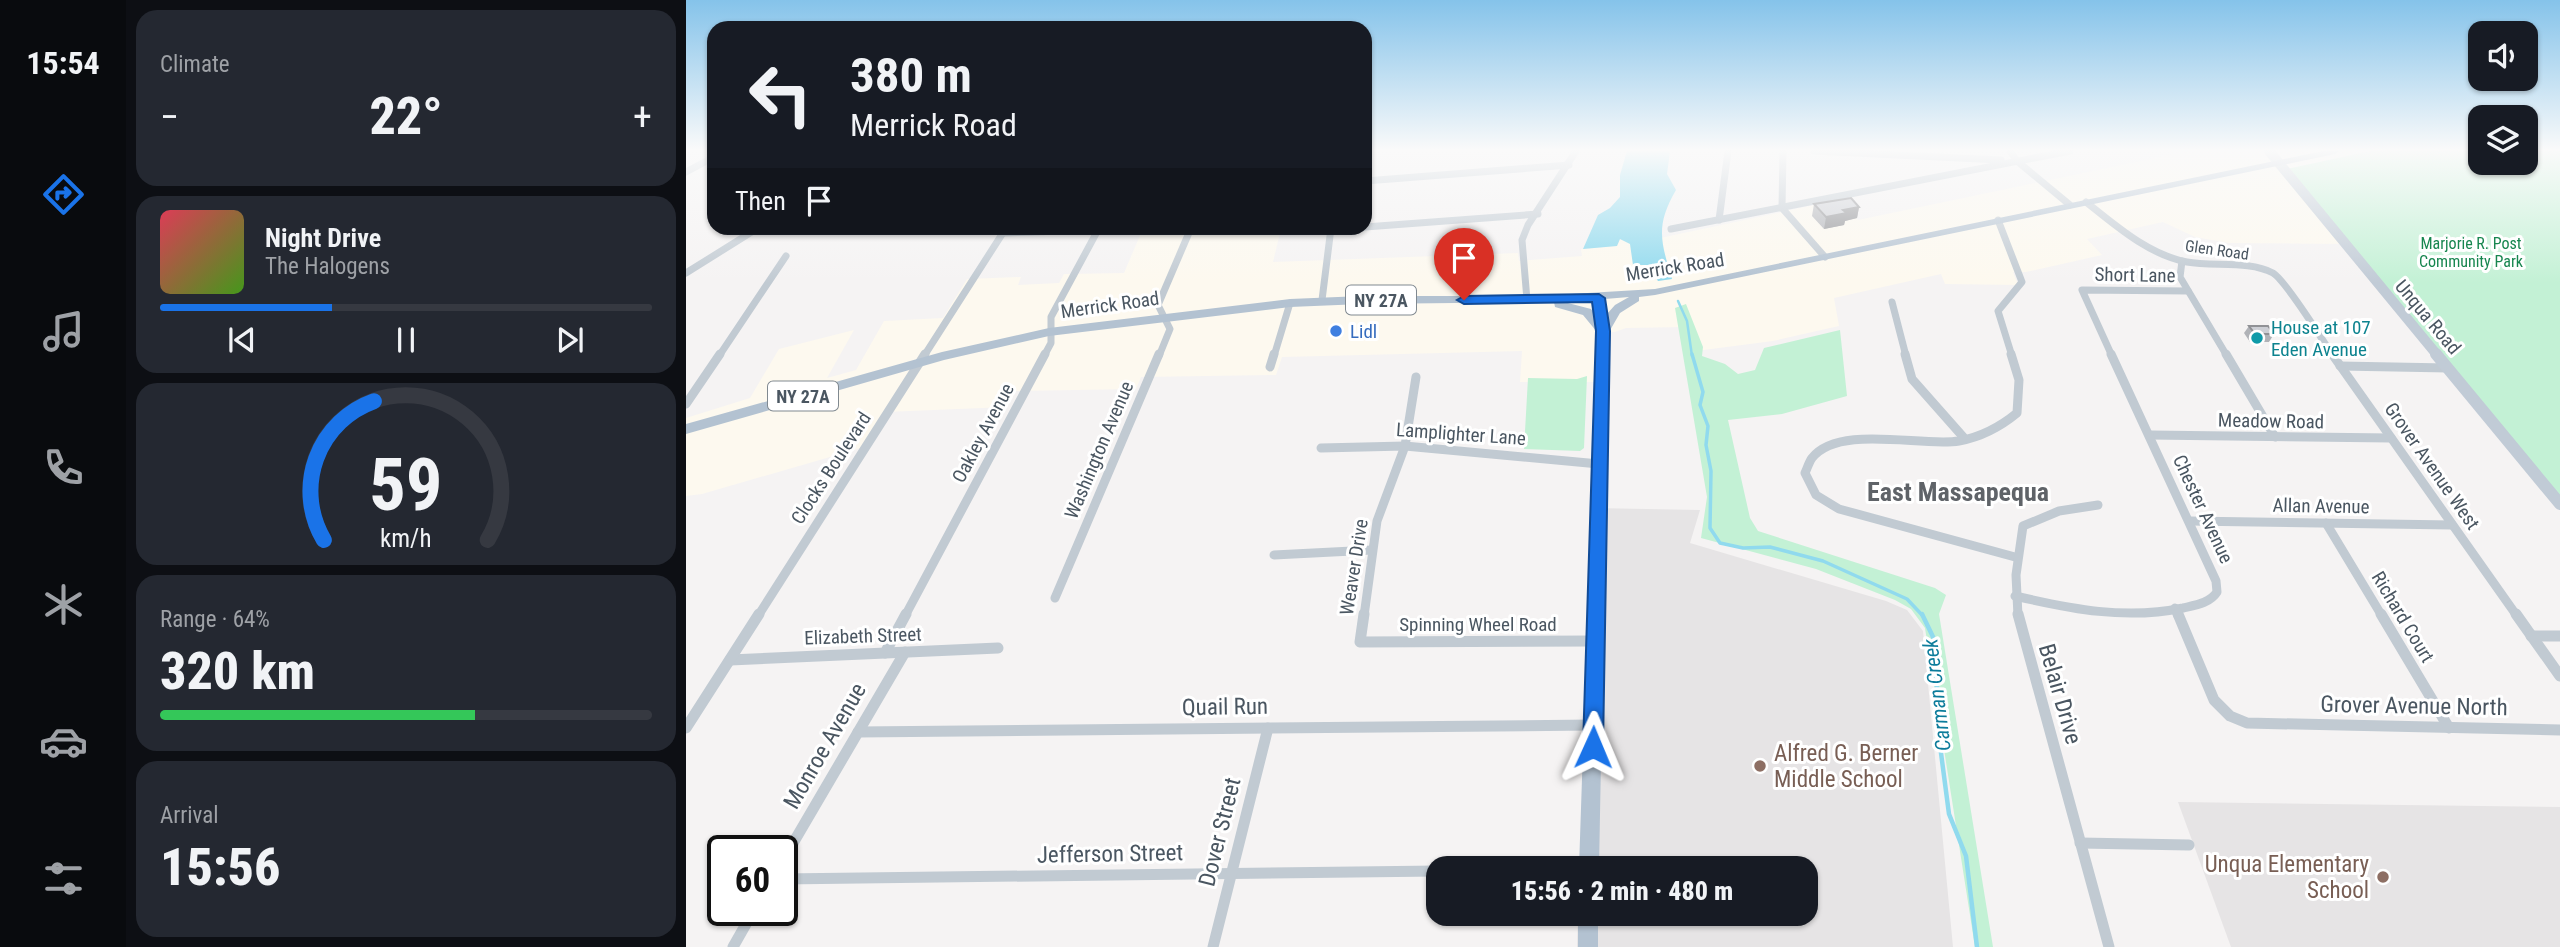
<!DOCTYPE html>
<meta charset="utf-8">
<style>
:root{--surface:#171b24;--page:#242831;--text:#f1f3f6;--muted:#9ea1a6;--line:#363941;--accent:#1a73e8}
body{margin:0;font-family:"Roboto Condensed",sans-serif;background:var(--page);color:var(--text);height:100vh;display:flex;flex-direction:column;font-size:26px;white-space:nowrap}
*{box-sizing:border-box;margin:0}
p{font-size:23px;color:var(--muted)}
.icon{flex:none;width:38px;height:38px;fill:none;stroke:currentColor;stroke-width:2;stroke-linecap:round;stroke-linejoin:round}
.map{position:relative;flex:1;overflow:hidden}
.details{display:flex;flex-direction:column;gap:10px;padding:10px;background:#0d0f14;width:560px}
.details>*{flex:none}
.hud{position:absolute;left:21px;top:21px;width:665px;height:214px;border-radius:21px;box-shadow:0 2px 5px #0004;background:#171b24;color:var(--text);overflow:hidden}
.buttons{position:absolute;left:1782px;top:21px;display:grid;gap:14px}
.buttons a{display:grid;place-items:center;width:70px;height:70px;border-radius:14px;background:var(--surface);box-shadow:0 2px 5px #0004;font-size:35px}
.speed{position:absolute;left:21px;top:835px;display:flex;gap:14px;font-size:35px;font-weight:700;text-align:center}
.speed>*{display:grid;place-content:center;width:91px;height:91px;border-radius:50%;background:var(--surface);box-shadow:0 2px 5px #0004;line-height:1}
.speed .limit{border:4px solid #111;border-radius:10px;background:#fff;color:#111}
.pin{position:absolute;display:grid;place-items:center;width:60px;height:60px;color:#fff;margin:-72px -30px;border-radius:50% 50% 50% 0;rotate:-45deg;box-shadow:0 0 7px #0007}
.pin .icon{rotate:45deg}
.me{position:absolute;width:77px;margin:-38px;rotate:1deg;stroke-linejoin:round;filter:drop-shadow(0 0 5px #0008)}
.turn{display:flex;align-items:center;gap:24px;height:147px;padding:0 28px;font-size:32px}
.turn .icon{width:91px;height:91px;stroke-width:2.5}
.turn b{display:block;font-size:49px;line-height:60px}
.then{display:flex;align-items:center;height:66px;padding:0 28px;background:#0003;gap:14px;font-size:26px}
.big{font-size:52px;font-weight:800;line-height:1.1}
.details .tile{flex:1;display:flex;flex-direction:column;justify-content:center;gap:10px;min-width:0;padding:0 24px;border-radius:21px;background:var(--page)}
.details .dial{align-items:center;gap:0}
.dial svg{height:182px;overflow:visible;fill:none;stroke:var(--line);stroke-width:7;stroke-linecap:round;text-anchor:middle}
.dial text{fill:var(--text);stroke:none}
.song{display:flex;align-items:center;gap:21px}
.cover{width:84px;height:84px;border-radius:10px;background:linear-gradient(135deg,hsl(350 70% 55%),hsl(100 70% 35%))}
.played{height:7px;border-radius:4px;background:linear-gradient(90deg,var(--accent) 35%,var(--line) 35%)}
.keys{display:flex;justify-content:space-around;direction:ltr}
.heat{display:flex;justify-content:space-between;align-items:center;font-size:38px;direction:ltr}
.charge{height:10px;border-radius:5px;background:linear-gradient(90deg,#34c759 64%,var(--line) 0)}
.trip{position:absolute;left:740px;top:856px;width:392px;height:70px;border-radius:21px;background:var(--surface);box-shadow:0 2px 5px #0004;font-weight:800;line-height:70px;text-align:center}
main{display:flex;flex:1;min-height:0}
.menu{display:flex;flex-direction:column;width:126px;justify-content:space-around;align-items:center;background:#090b0e;color:var(--muted)}
.menu .icon{width:49px;height:49px}
.menu .on{color:var(--accent)}
.menu b{font-size:32px;color:var(--text)}
.map>svg:first-child{display:block}
.commercial{fill:#fdf9ef}
.education{fill:#e6e4e5}
.green{fill:#c3f1d5}
.water{fill:#90daee}
.lines{fill:none;stroke-linecap:round;stroke-linejoin:round}
.stream-far2{stroke:#90daee;stroke-width:2.5}
.stream-far1{stroke:#90daee;stroke-width:3.5}
.stream{stroke:#90daee;stroke-width:4.5}
.street-far2{stroke:#c1cad2;stroke-width:7}
.street-far1{stroke:#c1cad2;stroke-width:9}
.street{stroke:#c1cad2;stroke-width:11}
.secondary-far1{stroke:#c1cbd6;stroke-width:10}
.secondary{stroke:#c1cbd6;stroke-width:12}
.primary{fill:#b3c2d1;fill-rule:evenodd}
.wall{fill:#b0b2b7}
.shaded-wall{fill:#909195}
.building{fill:#cdcfd5;stroke:#909195;stroke-width:2}
.route{fill:#1a73e8;stroke:#114b97;stroke-width:2}
.shop-dot{fill:#3f7fe0;stroke:#fff;stroke-width:2.5}
.culture-dot{fill:#0f9aa8;stroke:#fff;stroke-width:2.5}
.education-dot{fill:#8d6e63;stroke:#fff;stroke-width:2.5}
.labels{text-anchor:middle;dominant-baseline:central;stroke-width:6;stroke-linejoin:round;paint-order:stroke}
.far-park-label{font-size:16px;fill:#17864f;stroke:#fff}
.far-street-label{font-size:16px;fill:#4a5661;stroke:#fff}
.shield{fill:#fff;stroke:#808990;stroke-width:2}
.shield-label{font-size:18px;font-weight:bold;fill:#4a5661}
.street-label{font-size:19px;fill:#4a5661;stroke:#fff}
.culture-label{font-size:19px;fill:#0d838f;stroke:#fff;text-anchor:start}
.shop-label{font-size:19px;fill:#366cbe;stroke:#fff;text-anchor:start}
.water-label{font-size:21px;font-style:italic;fill:#0c7c9b;stroke:#fff}
.near-street-label{font-size:23px;fill:#4a5661;stroke:#fff}
.near-education-label{font-size:23px;fill:#785e54;stroke:#fff;text-anchor:start}
.district-label{font-size:26px;font-weight:bold;fill:#5f6368;stroke:#fff}
</style>
<main>
<nav class="menu">
<b>15:54</b>
<svg class="icon on" aria-label="directions" viewBox="0 0 24 24"><path d="M12 3l9 9-9 9-9-9zM9 14v-3h6M13 9l2 2-2 2"/></svg>
<svg class="icon" aria-label="music" viewBox="0 0 24 24"><path d="M9 18V5l10-2v13"/><circle cx="6" cy="18" r="3"/><circle cx="16" cy="16" r="3"/></svg>
<svg class="icon" aria-label="phone" viewBox="0 0 24 24"><path d="M5 4h4l2 5-3 2q2 4 5 5l2-3 5 2v4C11 20 4 13 5 4z"/></svg>
<svg class="icon" aria-label="climate" viewBox="0 0 24 24"><path d="M12 3v18M4 7l16 10M4 17L20 7"/></svg>
<svg class="icon" aria-label="car" viewBox="0 0 24 24"><path d="M5 17H2v-5l4-1 3-4h7l3 4 3 1v5h-3M9 17h6M6 11h13"/><circle cx="7" cy="17" r="2"/><circle cx="17" cy="17" r="2"/></svg>
<svg class="icon" aria-label="filters" viewBox="0 0 24 24"><path d="M4 7h16M4 17h16"/><circle cx="9" cy="7" r="2"/><circle cx="15" cy="17" r="2"/></svg>
</nav>
<section class="details">
<div class="tile"><p>Climate</p>
<div class="heat"><a>−</a><b class="big">22°</b><a>+</a></div>
</div>
<div class="tile">
<div class="song"><i class="cover"></i><div><b>Night Drive</b><p>The Halogens</p></div></div>
<div class="played"></div>
<div class="keys"><svg class="icon" aria-label="previous" viewBox="0 0 24 24"><path d="M18 5L8 12l10 7zM5 5v14"/></svg><svg class="icon" aria-label="pause" viewBox="0 0 24 24"><path d="M8 5v14M16 5v14"/></svg><svg class="icon" aria-label="next" viewBox="0 0 24 24"><path d="M6 5l10 7-10 7zM19 5v14"/></svg></div>
</div>
<div class="tile dial"><svg viewBox="0 0 100 80">
<path d="M14 69A42 42 0 1 1 86 69"/>
<path d="M14 69A42 42 0 0 1 36 8" stroke="#1a73e8"/>
<text x="50" y="56" font-size="32" font-weight="700">59</text>
<text x="50" y="72" font-size="11">km/h</text>
</svg></div>
<div class="tile"><p>Range · 64%</p><b class="big">320 km</b><div class="charge"></div></div>
<div class="tile"><p>Arrival</p><b class="big">15:56</b></div>
</section>
<div class="map">
<svg width="1874" height="947" viewBox="0 0 1874 947">
<rect width="100%" height="100%" fill="#f5f3f3"/>
<path class="commercial" d="M1484 151H1685L1662 244 1543 243 1509 237 1477 222 1401 239 1416 255 1340 272H1327L1332 285 1259 284 1255 274 1148 298 1153 326 1087 341 1002 352 999 327 940 328 929 332 910 333V382H834L836 351 596 357 590 375 455 377 450 389 330 391 321 407 199 412 175 448 16 494 0 496V418L64 398 93 349 168 330 141 378 170 370 198 321 257 318 281 279 335 277 332 285 373 283 378 274 438 273 455 233 595 229 587 262 832 253 833 261 896 256 895 249 930 246 933 239 944 243 972 281 985 279 974 238 1152 200 1172 220 1488 154Z"/>
<g class="education">
<path d="M907 508 1014 510 1004 543 1200 601 1221 610 1237 631 1267 947H891L892 914H1120V868H894Z"/>
<path d="M1492 802 1874 807V947H1545Z"/>
</g>
<g class="green">
<path d="M1684 151H1794V163H1839V151H1874V499L1601 169Z"/>
<path d="M1000 304 1017 347 1016 356 1039 364 1052 374 1069 370 1078 348 1154 330 1161 396 1096 414 1042 420 1064 518 1072 531 1249 588 1260 595 1253 614 1307 947H1289L1239 628 1225 609 1209 600 1130 569 1015 538 1021 497 989 308Z"/>
<path d="M901 376 898 448 894 451 838 449 842 378 891 379Z"/>
</g>
<path class="water" d="M941 151H984L981 174 990 190C969 226 975 242 986 279L972 281 962 265H947L944 244 934 239 931 246 897 249 912 215 924 208 934 197V175Z"/>
<g class="lines">
<path class="stream-far2" d="M992 301 1001 321 1006 356"/>
<path class="stream-far1" d="M1006 354 1017 392 1014 405 1022 426 1020 445 1025 471 1024 528 1034 543 1057 548 1084 547 1137 561 1221 599 1237 616"/>
<path class="stream" d="M1236 614 1248 639 1255 753 1263 814 1280 856 1291 947"/>
<g class="street-far2">
<path d="M1097 151 1096 208 1139 257"/>
<path d="M1128 151 1315 160"/>
<path d="M1324 151 1331 161 1384 205"/>
<path d="M0 172 28 157"/>
<path d="M679 181 883 165"/>
<path d="M1400 202C1430 226 1463 255 1501 262 1527 267 1563 260 1587 273 1600 281 1636 339 1647 356"/>
<path d="M1033 220 1042 151"/>
<path d="M1312 220 1336 282 1312 311 1326 356"/>
<path d="M679 227 852 214"/>
<path d="M985 229 1384 151"/>
<path d="M644 230 676 228"/>
<path d="M317 233 474 228"/>
<path d="M1496 261 1494 277 1541 356"/>
<path d="M0 273 72 228"/>
<path d="M636 300 645 228"/>
<path d="M841 300 836 240 842 225 890 151"/>
<path d="M1206 302 1220 356"/>
<path d="M33 356 100 256"/>
<path d="M238 356 320 228"/>
<path d="M358 356 365 343V317L413 228"/>
<path d="M473 356 484 329 472 305 505 228"/>
<path d="M588 356 604 303"/>
<path d="M1426 356 1396 290 1502 291"/>
</g>
<g class="street-far1">
<path d="M1219 354 1226 379 1279 439"/>
<path d="M1325 354 1333 380 1331 413C1314 427 1295 437 1273 441 1235 447 1153 424 1126 458 1123 462 1121 469 1119 473L1130 495 1153 509 1329 557"/>
<path d="M1540 354 1589 437"/>
<path d="M1646 354 1831 616"/>
<path d="M1654 366 1762 368"/>
<path d="M584 367 588 354"/>
<path d="M0 404 34 354"/>
<path d="M1464 435 1705 438"/>
<path d="M635 448 719 446 913 464"/>
<path d="M1503 521 1766 525"/>
<path d="M1640 523 1696 616"/>
<path d="M588 555 686 550"/>
<path d="M1329 596C1386 609 1439 620 1497 608 1510 605 1524 603 1531 592L1530 581 1425 354"/>
<path d="M369 598 473 354"/>
<path d="M1489 608 1492 616"/>
<path d="M72 616 239 354"/>
<path d="M219 616 359 354"/>
<path d="M678 616 691 521 719 446 730 377"/>
<path d="M1332 616 1330 575 1337 526 1373 511 1412 505"/>
</g>
<g class="street">
<path d="M678 614 674 642 909 641"/>
<path d="M1332 614 1423 947"/>
<path d="M1492 614 1528 700 1544 716 1561 723 1874 730"/>
<path d="M1695 614 1763 728"/>
<path d="M1830 614 1874 676"/>
<path d="M1845 636H1874"/>
<path d="M199 653 220 614"/>
<path d="M44 660 312 648"/>
<path d="M0 728 73 614"/>
<path d="M172 732 907 725"/>
<path d="M1394 843 1503 845"/>
<path d="M96 862 219 652"/>
<path d="M96 879 752 871"/>
<path d="M47 947 68 910"/>
<path d="M527 947 582 728"/>
</g>
<path class="secondary-far1" d="M1583 151 1752 356"/>
<path class="secondary" d="M1750 354 1874 504"/>
<g class="primary">
<path d="M1637 151H1654L1649 154 969 295 953 297V301L934 313 923 332 913 868H893L911 332 897 315 869 307 868 302 676 304 604 307 363 336 258 360 0 434V424L256 352 363 328 604 299 676 296H851L969 289ZM943 297 929 305 921 314 919 299ZM907 300 909 314 905 309 878 302Z"/>
<rect x="892" y="914" width="20" height="33"/>
</g>
</g>
<g class="wall">
<path d="M1128 204 1173 207 1171 218 1159 221 1158 225 1138 229 1126 216Z"/>
<path d="M1563 326 1588 334 1583 342H1564L1558 333Z"/>
</g>
<path class="shaded-wall" d="M1173 207 1171 218 1159 221 1158 225 1138 229 1140 217 1157 210Z"/>
<g class="building">
<path d="M1165 198 1173 207 1157 210 1161 213 1140 217 1128 204Z"/>
<path d="M1563 326H1582L1588 334H1569Z"/>
</g>
<linearGradient id="sky" x2="0" y2="1"><stop stop-color="#85c3ea"/><stop offset="0.53" stop-color="#fafafa"/><stop offset="1" stop-color="#fafafa" stop-opacity="0"/></linearGradient>
<rect width="1874" height="283" fill="url(#sky)"/>
<path class="route" d="M913 294 919 298 924 331 917 747 914 754 907 756 900 754 897 747 910 331 906 302 778 304 771 300 778 296Z"/>
<circle class="shop-dot" cx="650" cy="331" r="7"/>
<circle class="culture-dot" cx="1571" cy="338" r="7"/>
<g class="education-dot">
<circle cx="1074" cy="766" r="7"/>
<circle cx="1697" cy="877" r="7"/>
</g>
<g class="labels">
<g class="far-park-label">
<text x="1785" y="243">Marjorie R. Post<tspan x="1785" dy="18">Community Park</tspan></text>
</g>
<g class="far-street-label">
<text transform="translate(1531 250) rotate(8)">Glen Road</text>
</g>
<g class="shield">
<rect x="660" y="285.5" width="70" height="29" rx="5"/>
<rect x="82" y="381.5" width="70" height="29" rx="5"/>
</g>
<g class="shield-label">
<text x="695" y="300">NY 27A</text>
<text x="117" y="396">NY 27A</text>
</g>
<g class="street-label">
<text transform="translate(989 267) rotate(-9)">Merrick Road</text>
<text transform="translate(1449 275) rotate(1)">Short Lane</text>
<text transform="translate(424 305) rotate(-8)">Merrick Road</text>
<text transform="translate(1742 317) rotate(50)">Unqua Road</text>
<text transform="translate(1585 421) rotate(1)">Meadow Road</text>
<text transform="translate(297 433) rotate(-62)">Oakley Avenue</text>
<text transform="translate(775 434) rotate(4)">Lamplighter Lane</text>
<text transform="translate(413 450) rotate(-67)">Washington Avenue</text>
<text transform="translate(1746 466) rotate(55)">Grover Avenue West</text>
<text transform="translate(145 468) rotate(-57)">Clocks Boulevard</text>
<text transform="translate(1635 506) rotate(1)">Allan Avenue</text>
<text transform="translate(1517 509) rotate(65)">Chester Avenue</text>
<text transform="translate(668 567) rotate(-81)">Weaver Drive</text>
<text transform="translate(1717 617) rotate(59)">Richard Court</text>
<text x="792" y="624">Spinning Wheel Road</text>
<text transform="translate(177 636) rotate(-2)">Elizabeth Street</text>
</g>
<g class="culture-label">
<text x="1585" y="327">House at 107<tspan x="1585" dy="22">Eden Avenue</tspan></text>
</g>
<g class="shop-label">
<text x="664" y="331">Lidl</text>
</g>
<g class="water-label">
<text transform="translate(1251 695) rotate(-97)">Carman Creek</text>
</g>
<g class="near-street-label">
<text transform="translate(1374 694) rotate(74)">Belair Drive</text>
<text transform="translate(1728 706) rotate(1)">Grover Avenue North</text>
<text transform="translate(539 707) rotate(-1)">Quail Run</text>
<text transform="translate(139 746) rotate(-60)">Monroe Avenue</text>
<text transform="translate(534 832) rotate(-76)">Dover Street</text>
<text transform="translate(424 854) rotate(-1)">Jefferson Street</text>
</g>
<g class="near-education-label">
<text x="1088" y="753">Alfred G. Berner<tspan x="1088" dy="26">Middle School</tspan></text>
<text x="1683" y="864" text-anchor="end">Unqua Elementary<tspan x="1683" dy="26">School</tspan></text>
</g>
<g class="district-label">
<text x="1272" y="492">East Massapequa</text>
</g>
</g>
</svg>
<div class="buttons">
<a><svg class="icon" aria-label="sound" viewBox="0 0 24 24"><path d="M4 9h4l5-4v14l-5-4H4zM17 9q2 3 0 6"/></svg></a>
<a><svg class="icon" aria-label="layers" viewBox="0 0 24 24"><path d="M12 4l9 5-9 5-9-5zM3 14l9 5 9-5"/></svg></a>
</div>
<div class="speed"><div class="limit">60</div></div>
<div class="pin" style="left:778px;top:300px;background:#d93025"><svg class="icon" aria-label="arrive" viewBox="0 0 24 24"><path d="M6 21V4h12l-3 4 3 4H6"/></svg></div>
<svg class="me" style="left:907px;top:747px" viewBox="-20 -20 40 40"><path d="M0-17L14 15 0 8-14 15z" fill="#1a73e8" stroke="#fff" stroke-width="4"/></svg>
<div class="trip">15:56 · 2 min · 480 m</div>
<div class="hud">
<div class="turn"><svg class="icon" aria-label="left" viewBox="0 0 24 24"><path d="M17 20v-9H6M10 6l-5 5 5 5"/></svg><div><b>380 m</b>Merrick Road</div></div>
<div class="then">Then<svg class="icon" aria-label="arrive" viewBox="0 0 24 24"><path d="M6 21V4h12l-3 4 3 4H6"/></svg></div>
</div>
</div>
</main>
